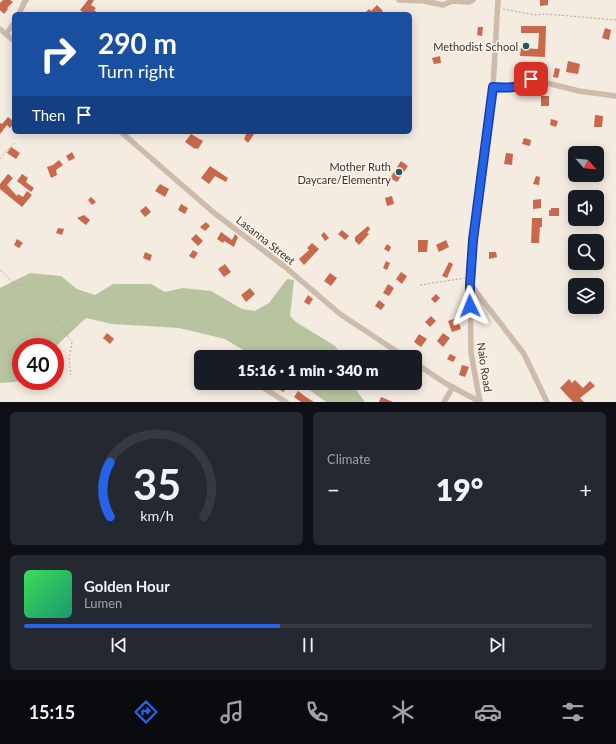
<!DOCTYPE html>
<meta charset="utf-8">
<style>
:root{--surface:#171b24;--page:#242831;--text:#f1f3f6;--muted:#9ea1a6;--line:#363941;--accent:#2563eb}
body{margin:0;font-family:Lato,sans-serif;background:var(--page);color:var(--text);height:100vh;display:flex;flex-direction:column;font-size:15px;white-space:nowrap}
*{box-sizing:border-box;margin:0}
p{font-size:13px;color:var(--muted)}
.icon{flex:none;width:22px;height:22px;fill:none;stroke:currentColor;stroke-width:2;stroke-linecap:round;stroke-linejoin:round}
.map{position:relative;height:402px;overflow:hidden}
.details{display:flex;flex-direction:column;gap:10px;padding:10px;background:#0d0f14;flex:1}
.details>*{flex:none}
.guide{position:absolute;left:12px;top:12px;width:400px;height:122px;border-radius:6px;box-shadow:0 2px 10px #0003;background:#1a4fa0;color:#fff;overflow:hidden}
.needle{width:26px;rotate:117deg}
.buttons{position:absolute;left:568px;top:146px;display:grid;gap:8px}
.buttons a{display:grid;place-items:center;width:36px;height:36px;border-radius:6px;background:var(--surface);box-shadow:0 2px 10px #0003;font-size:20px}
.speed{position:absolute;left:12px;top:338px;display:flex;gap:8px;font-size:20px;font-weight:700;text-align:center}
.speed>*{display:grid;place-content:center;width:52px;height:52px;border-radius:50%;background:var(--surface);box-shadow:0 2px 10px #0003;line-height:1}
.speed .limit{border:6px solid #d22;background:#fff;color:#111}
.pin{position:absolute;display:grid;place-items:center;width:34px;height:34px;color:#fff;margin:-17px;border-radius:8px;box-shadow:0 2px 6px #0006}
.me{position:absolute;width:44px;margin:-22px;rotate:358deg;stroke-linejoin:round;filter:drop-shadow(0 0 3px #0008)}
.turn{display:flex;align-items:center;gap:14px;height:84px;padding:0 20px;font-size:18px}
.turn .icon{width:52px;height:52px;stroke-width:2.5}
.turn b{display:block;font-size:28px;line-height:34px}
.then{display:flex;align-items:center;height:38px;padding:0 20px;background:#0003;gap:8px;font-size:15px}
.big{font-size:30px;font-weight:800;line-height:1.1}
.details .tile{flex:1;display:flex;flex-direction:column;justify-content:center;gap:6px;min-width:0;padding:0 14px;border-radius:6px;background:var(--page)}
.details .dial{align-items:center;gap:0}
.dial svg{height:104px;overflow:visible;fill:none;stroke:var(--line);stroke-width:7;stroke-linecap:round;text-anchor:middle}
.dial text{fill:var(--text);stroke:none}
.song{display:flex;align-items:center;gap:12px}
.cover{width:48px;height:48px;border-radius:6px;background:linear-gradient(135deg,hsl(130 70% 55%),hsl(160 70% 35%))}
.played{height:4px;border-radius:2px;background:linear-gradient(90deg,var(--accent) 45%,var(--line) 45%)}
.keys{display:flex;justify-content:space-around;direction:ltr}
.heat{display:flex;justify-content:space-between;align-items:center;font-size:22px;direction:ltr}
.details .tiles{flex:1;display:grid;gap:10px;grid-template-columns:1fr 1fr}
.tile:last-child{grid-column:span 2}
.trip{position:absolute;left:194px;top:350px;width:228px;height:40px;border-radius:6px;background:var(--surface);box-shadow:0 2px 10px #0003;font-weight:800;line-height:40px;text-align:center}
.tab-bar{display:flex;height:64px;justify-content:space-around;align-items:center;background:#090b0e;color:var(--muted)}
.tab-bar .icon{width:28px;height:28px}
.tab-bar .active{color:var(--accent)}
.tab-bar b{font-size:18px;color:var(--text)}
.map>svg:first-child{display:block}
.green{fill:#b8c4a0}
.building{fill:#c8694b}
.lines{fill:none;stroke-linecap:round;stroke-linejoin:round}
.path{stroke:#b9a596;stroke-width:1;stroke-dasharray:2 2;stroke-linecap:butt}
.minor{stroke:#cdbbac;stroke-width:5.5}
.route-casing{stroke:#184099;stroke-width:10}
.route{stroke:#2563eb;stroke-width:7}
.poi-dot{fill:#1f5a5e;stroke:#fbf5ee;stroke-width:1.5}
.labels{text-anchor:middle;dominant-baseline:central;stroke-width:3;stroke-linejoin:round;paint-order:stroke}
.poi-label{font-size:11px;fill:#3b302b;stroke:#fbf5ee;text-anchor:end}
.street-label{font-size:11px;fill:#3b302b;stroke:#fbf5ee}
</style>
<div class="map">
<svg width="616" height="402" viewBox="0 0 616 402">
<rect width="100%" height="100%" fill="#f4ebe1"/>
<g class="green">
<path d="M30 273 61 276 77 289 95 295 113 284H151L165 292 183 288 211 291 242 309 255 311 269 303 287 279 294 280 290 316 296 322 335 346 343 357H255L225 339 179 328 112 324 86 318 55 347H21V381H27L0 383V288Z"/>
<path d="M300 383H354L356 390 365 402H326Z"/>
</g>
<g class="building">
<path d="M3 0H10L13 2 7 8 8 9 4 14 0 10V3Z"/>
<path d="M88 0H94L91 5 96 8 94 10 99 14H85L80 10Z"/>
<path d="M540 0H548V5L540 6Z"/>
<path d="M377 5 383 11 380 14H364L369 9 371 11Z"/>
<path d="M521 26H546L545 57 520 56 521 48 538 49 539 33H521Z"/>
<path d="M478 27H483L482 36 477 35Z"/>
<path d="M605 28 611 30 609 40 602 38Z"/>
<path d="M440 56 441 63 434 64 432 58Z"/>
<path d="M568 61 580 64 578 74 566 72Z"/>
<path d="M555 68 560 69 558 78 553 77Z"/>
<rect x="541" y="96" width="8" height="10"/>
<path d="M595 115 603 116 602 127H594Z"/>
<path d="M8 117 14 122V123L10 128 7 125 0 134V123L2 124Z"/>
<path d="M551 119 558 121 556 127 550 125Z"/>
<path d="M247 132H252L254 134 248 143 244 139Z"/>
<path d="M191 134 203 141 198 149 196 148 195 149 185 142Z"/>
<path d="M524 138 531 140 530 146 522 144Z"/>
<path d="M11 147 20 153 16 159 7 153Z"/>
<path d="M72 152 75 158 69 161 66 156Z"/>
<path d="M506 153 513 154 512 165 504 164Z"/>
<path d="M59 160 63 165 56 170 57 175 51 178 47 167 53 165Z"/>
<path d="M401 161 408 166 397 182 390 178Z"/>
<path d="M210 166 228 178 226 182 215 176 209 184 201 178Z"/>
<path d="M8 174 13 178 7 185 17 196 18 194 23 197 27 191 32 195 22 207 0 189V184Z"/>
<path d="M22 174 28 178 26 182 34 188 31 192 17 181Z"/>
<path d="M536 176 540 177 539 185 533 184Z"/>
<path d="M160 184 169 189 165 197 155 191Z"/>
<path d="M392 196 394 204 387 206 385 198Z"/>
<path d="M91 197 96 202 92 205 88 200Z"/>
<path d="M541 199V208L533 209V200Z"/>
<path d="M181 204 188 208 185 214 178 210Z"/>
<path d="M146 206 151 212 145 217 140 211Z"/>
<path d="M551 208H559V216H549V210H551Z"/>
<path d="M84 215 90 220 86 225 77 218Z"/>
<path d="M532 218H542V227H540L539 243H531Z"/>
<path d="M206 222 210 226 205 231 200 227Z"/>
<path d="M368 226 370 229 367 233 369 234 359 245 355 241V237Z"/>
<path d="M58 228 64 229 62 235 56 233Z"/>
<path d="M342 230 349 236 345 240 338 234Z"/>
<path d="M221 232 232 240 235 234 238 237 234 247 224 241 223 243 217 239Z"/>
<path d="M324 232 329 238 325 241 321 235Z"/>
<path d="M196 234 203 241 198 246 191 239Z"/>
<path d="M17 239 23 243 19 248 14 245Z"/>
<path d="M418 240H428L427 252H418Z"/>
<path d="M446 240 449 247 439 252 436 245Z"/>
<path d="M312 243 319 249 304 265 299 259 309 250 307 248Z"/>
<path d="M387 244 391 247 389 252 384 249Z"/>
<path d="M193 250 198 253 194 259 189 256Z"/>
<path d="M145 252 152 255 150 261 143 258Z"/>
<path d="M489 252H496L497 257 489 259Z"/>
<path d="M386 261 390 263 387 270 383 268Z"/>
<path d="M449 262 453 264 447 278 442 276Z"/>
<path d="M225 264 231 272 224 277 218 269Z"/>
<path d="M401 272 407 276 402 284 396 279Z"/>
<path d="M330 273 337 278 331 286 324 281Z"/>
<path d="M388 284 394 288 389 296 383 293Z"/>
<path d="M250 288 255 294 246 302 241 295Z"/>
<path d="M436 294 440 298 435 303 431 299Z"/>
<path d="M308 295 313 299 309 305 304 302Z"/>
<path d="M379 300 385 305 381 310 375 306Z"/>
<path d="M431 316 436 321 430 327 425 322Z"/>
<path d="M457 318 461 329 452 332 448 321Z"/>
<path d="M107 333 114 339 110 344 103 338Z"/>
<path d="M443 333 450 338 443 347 437 341Z"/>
<path d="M419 334 427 339 421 347 414 342Z"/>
<path d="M450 354 456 357 453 362 447 359Z"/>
<path d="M462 365 469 367 465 377 459 375Z"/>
<path d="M569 379 572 383 575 380 583 388 590 381 595 386 580 398 584 402H573L560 388Z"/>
<path d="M282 383 288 387 283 392 278 388Z"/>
<path d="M298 391 306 397 314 402H301L294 397Z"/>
<path d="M381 397 393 402H379Z"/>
</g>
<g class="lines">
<g class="path">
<path d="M503 9 535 15 546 14 616 20"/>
<path d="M0 159 7 150 15 143"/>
<path d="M0 270 15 284 23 285C37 297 49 312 61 326 65 331 68 337 72 342L69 360 71 375"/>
<path d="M420 285 465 278"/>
</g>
<g class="minor">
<path d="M399 0 424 1 443 5 452 1 469 2 473 0"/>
<path d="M19 14 24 3 26 0"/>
<path d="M0 29 14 41"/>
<path d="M6 34 14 23"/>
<path d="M493 87C512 88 515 90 531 79L579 91 616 96"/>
<path d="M121 132 213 212 285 267 340 314 405 357"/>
<path d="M470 284 524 354 547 402"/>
<path d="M415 363 445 383 480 402"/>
<path d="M260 383 262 387 286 402"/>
<path d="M444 402 453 387"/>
<path d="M480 402 471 353 470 284 473 240 493 87 498 0"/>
</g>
</g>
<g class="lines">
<g class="route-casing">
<path id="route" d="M470 306V284L473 240 493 87C512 88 515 89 531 79"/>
</g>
<use href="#route" class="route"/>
</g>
<g class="poi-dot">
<circle cx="526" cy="46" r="4"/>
<circle cx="399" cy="172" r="4"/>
</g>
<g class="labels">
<g class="poi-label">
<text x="518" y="46">Methodist School</text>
<text x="391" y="166">Mother Ruth<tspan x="391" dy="13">Daycare/Elementry</tspan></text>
</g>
<g class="street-label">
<text transform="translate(266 240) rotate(38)">Lasanna Street</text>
<text transform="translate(485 367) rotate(82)">Naio Road</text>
</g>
</g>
</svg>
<div class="buttons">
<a><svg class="needle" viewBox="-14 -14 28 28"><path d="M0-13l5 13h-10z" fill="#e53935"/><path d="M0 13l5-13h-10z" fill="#9ea1a6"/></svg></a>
<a><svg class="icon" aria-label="sound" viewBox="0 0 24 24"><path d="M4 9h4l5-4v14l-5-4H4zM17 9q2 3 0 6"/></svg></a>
<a><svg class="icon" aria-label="search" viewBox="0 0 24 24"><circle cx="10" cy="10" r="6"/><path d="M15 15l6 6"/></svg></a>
<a><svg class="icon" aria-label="layers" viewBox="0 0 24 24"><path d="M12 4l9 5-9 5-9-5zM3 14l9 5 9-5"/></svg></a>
</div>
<div class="speed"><div class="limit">40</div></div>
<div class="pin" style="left:531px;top:79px;background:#d93025"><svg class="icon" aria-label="arrive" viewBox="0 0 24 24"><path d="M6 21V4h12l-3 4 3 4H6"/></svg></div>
<svg class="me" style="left:470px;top:306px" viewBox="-20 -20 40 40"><path d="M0-17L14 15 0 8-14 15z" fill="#2563eb" stroke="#fff" stroke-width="4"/></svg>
<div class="trip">15:16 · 1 min · 340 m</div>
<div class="guide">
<div class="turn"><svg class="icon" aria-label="right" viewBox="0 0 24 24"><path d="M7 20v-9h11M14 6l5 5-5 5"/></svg><div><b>290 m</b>Turn right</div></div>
<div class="then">Then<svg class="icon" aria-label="arrive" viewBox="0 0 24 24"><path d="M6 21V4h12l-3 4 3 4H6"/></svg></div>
</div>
</div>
<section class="details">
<div class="tiles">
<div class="tile dial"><svg viewBox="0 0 100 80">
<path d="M14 69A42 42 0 1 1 86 69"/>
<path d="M14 69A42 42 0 0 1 14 27" stroke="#2563eb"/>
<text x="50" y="56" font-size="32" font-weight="700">35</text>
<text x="50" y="72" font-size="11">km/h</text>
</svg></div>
<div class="tile"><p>Climate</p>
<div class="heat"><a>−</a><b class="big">19°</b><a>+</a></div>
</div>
<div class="tile">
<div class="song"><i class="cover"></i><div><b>Golden Hour</b><p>Lumen</p></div></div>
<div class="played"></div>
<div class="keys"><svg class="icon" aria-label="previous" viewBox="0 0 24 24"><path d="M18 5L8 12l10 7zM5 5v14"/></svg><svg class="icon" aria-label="pause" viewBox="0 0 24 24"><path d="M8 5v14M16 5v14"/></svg><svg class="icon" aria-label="next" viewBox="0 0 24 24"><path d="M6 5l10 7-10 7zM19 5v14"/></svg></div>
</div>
</div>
</section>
<nav class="tab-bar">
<b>15:15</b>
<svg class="icon active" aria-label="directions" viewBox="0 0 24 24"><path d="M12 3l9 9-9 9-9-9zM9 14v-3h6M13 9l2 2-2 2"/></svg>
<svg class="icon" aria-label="music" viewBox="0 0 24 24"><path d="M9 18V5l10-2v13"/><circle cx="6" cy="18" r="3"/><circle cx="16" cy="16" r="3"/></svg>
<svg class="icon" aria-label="phone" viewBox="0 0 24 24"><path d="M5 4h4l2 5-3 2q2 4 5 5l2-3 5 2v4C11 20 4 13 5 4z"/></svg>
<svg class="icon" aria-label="climate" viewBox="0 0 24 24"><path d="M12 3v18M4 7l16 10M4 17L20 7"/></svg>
<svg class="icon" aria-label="car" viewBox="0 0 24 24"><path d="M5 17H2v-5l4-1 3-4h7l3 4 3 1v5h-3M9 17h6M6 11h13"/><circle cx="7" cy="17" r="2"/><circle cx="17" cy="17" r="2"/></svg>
<svg class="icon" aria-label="filters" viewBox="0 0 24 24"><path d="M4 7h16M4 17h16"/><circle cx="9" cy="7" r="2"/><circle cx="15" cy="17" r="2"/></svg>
</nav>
